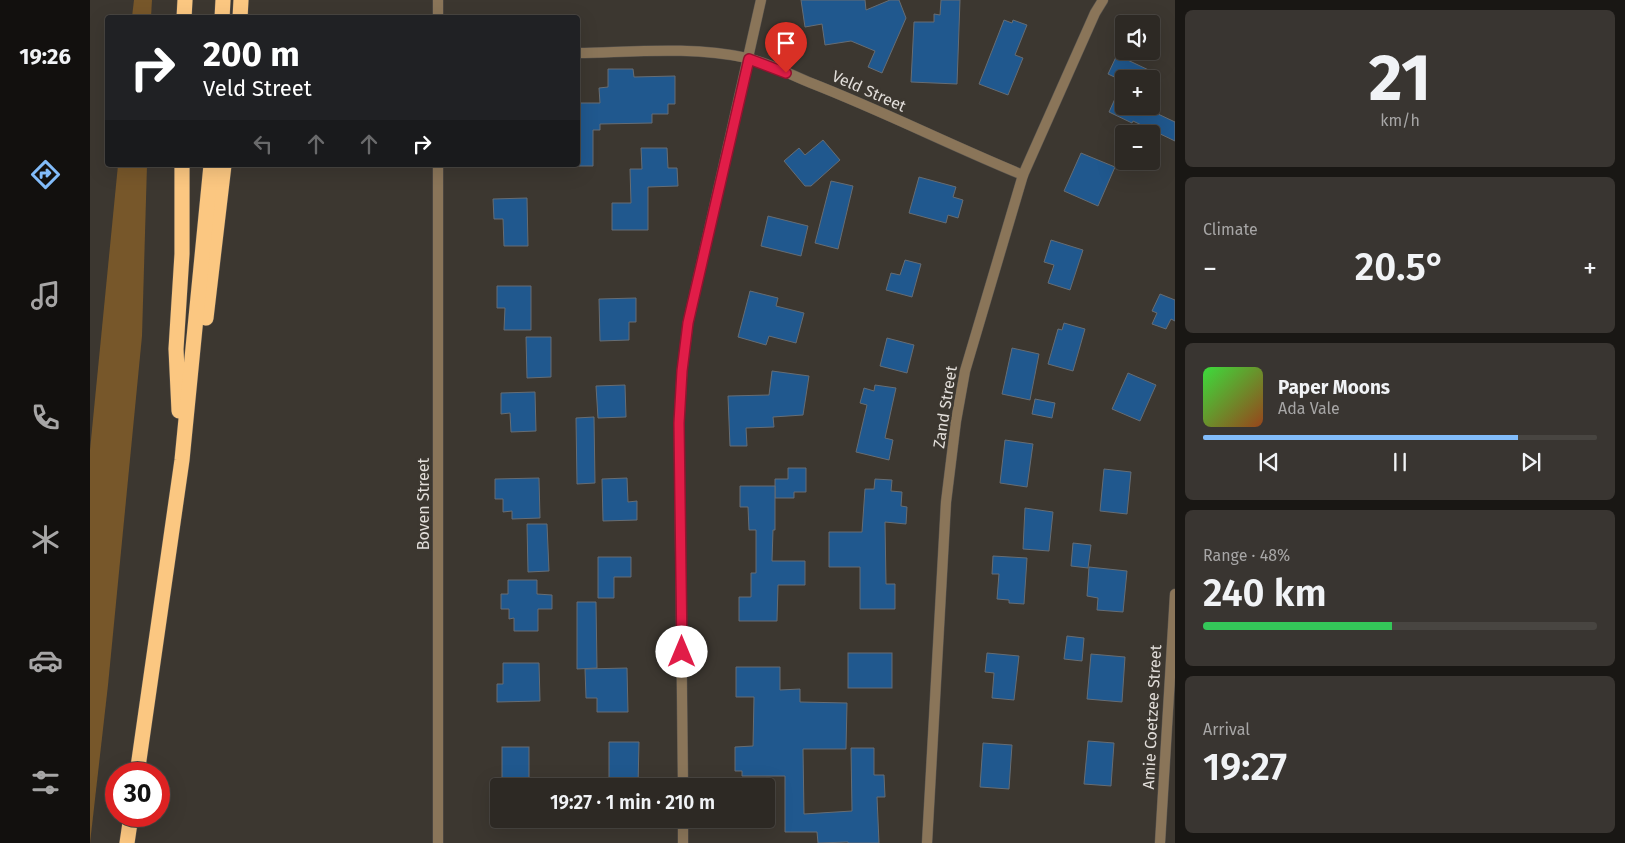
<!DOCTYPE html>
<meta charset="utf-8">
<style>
:root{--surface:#2d2924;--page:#393531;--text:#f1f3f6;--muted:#a7a6a6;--line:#484541;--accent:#82bcfa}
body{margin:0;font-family:"Fira Sans",sans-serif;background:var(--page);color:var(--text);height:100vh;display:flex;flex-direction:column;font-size:19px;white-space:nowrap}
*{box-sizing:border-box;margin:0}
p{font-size:16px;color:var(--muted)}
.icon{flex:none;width:28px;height:28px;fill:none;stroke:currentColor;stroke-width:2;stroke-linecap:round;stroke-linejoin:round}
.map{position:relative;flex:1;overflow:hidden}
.sheet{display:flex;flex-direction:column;gap:10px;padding:10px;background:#191714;width:450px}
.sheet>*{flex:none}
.banner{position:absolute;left:15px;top:15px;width:475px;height:152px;border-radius:5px;box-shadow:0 5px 20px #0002,0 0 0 1px var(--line);background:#202124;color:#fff;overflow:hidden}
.buttons{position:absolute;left:1025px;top:15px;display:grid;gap:10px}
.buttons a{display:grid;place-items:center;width:45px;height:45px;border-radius:5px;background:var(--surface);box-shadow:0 5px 20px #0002,0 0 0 1px var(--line);font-size:25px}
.speed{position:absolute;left:15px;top:762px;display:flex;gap:10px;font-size:25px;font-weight:700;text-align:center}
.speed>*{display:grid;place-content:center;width:65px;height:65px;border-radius:50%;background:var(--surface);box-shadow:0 5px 20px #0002,0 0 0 1px var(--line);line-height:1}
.speed .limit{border:8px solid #d22;background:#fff;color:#111}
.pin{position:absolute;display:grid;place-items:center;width:42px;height:42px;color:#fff;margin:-51px -21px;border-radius:50% 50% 50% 0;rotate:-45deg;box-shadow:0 0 5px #0007}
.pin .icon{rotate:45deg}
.me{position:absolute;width:55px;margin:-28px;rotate:0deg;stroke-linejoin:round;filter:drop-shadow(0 0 4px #0008)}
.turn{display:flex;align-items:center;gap:18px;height:105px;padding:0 15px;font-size:22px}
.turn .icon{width:65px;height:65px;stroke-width:2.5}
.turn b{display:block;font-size:35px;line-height:42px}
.lanes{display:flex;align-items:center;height:48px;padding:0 15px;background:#0003;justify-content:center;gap:25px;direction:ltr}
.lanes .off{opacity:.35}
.big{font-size:38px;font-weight:600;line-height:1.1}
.sheet .card{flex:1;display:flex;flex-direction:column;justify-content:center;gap:8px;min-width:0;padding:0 18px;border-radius:8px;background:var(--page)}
.sheet .dial{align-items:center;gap:0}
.dial b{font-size:65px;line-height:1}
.song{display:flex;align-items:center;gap:15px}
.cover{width:60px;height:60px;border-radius:8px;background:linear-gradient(135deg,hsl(120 70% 55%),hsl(20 70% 35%))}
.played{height:5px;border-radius:2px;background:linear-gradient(90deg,var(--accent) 80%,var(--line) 80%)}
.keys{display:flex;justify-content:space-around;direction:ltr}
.heat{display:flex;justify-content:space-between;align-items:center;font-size:28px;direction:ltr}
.charge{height:8px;border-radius:4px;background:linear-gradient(90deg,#34c759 48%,var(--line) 0)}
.trip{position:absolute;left:400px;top:778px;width:285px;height:50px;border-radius:5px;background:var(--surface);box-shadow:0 5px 20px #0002,0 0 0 1px var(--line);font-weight:600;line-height:50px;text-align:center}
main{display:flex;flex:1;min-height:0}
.tab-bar{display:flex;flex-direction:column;width:90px;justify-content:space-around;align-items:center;background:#12100e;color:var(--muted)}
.tab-bar .icon{width:35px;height:35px}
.tab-bar .active{color:var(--accent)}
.tab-bar b{font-size:22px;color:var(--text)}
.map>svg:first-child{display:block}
.green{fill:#77572a}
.building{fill:#20588e;stroke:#666d74}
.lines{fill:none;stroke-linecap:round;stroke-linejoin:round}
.street-casing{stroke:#5a554f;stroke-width:11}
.highway-casing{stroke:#5a554f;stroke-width:16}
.street{stroke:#8a7559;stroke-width:10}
.highway{stroke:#fbc781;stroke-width:15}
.route-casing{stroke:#92132f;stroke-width:12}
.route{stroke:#e11d48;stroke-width:9}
.labels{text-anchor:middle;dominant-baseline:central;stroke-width:5;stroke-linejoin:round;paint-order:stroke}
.street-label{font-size:16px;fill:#e2deda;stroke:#3c3730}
</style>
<main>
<nav class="tab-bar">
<b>19:26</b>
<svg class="icon active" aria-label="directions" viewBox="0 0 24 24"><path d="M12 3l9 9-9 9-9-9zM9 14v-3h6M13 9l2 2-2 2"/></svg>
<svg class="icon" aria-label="music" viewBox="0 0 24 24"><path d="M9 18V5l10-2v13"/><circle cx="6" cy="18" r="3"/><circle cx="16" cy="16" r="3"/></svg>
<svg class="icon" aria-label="phone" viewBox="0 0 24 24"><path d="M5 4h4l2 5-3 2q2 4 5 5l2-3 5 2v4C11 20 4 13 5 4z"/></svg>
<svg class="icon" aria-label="climate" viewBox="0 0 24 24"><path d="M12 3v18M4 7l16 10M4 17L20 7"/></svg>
<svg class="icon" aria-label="car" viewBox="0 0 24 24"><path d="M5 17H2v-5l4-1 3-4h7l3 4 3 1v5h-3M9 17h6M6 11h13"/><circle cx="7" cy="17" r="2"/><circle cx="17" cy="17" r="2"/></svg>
<svg class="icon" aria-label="filters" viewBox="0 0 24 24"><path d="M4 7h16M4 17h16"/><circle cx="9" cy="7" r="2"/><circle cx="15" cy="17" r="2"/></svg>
</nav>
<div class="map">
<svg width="1085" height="843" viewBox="0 0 1085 843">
<rect width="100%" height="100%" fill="#3c3730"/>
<g class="green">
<path d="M44 0H62L61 17H42Z"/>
<path d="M28 165H57L52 336 18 685 0 843V450Z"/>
</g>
<g class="building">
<path d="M711 0H775L776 10 800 0H809L816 18 792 73 778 67 785 51 761 41 735 45 732 24 715 27Z"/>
<path d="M851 0H870L867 84 821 82 824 22H844V14L850 15Z"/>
<path d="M914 20 922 23 923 20 937 25 925 55 933 58 918 95 889 84Z"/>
<path d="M1027 55 1065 73 1061 82V79H1034V106H1051L1085 122V141L1043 121 1042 123 1019 112 1033 81 1018 74Z"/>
<path d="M518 69H543L544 77 585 76V104H578V114H562V123L510 124V130H503V166H488V103H510L509 88 518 87Z"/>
<path d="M733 140 750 160 721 186H715L694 161 709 148 715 155Z"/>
<path d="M551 148H577L578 168H587L588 186 558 187V230H522V203H541L540 169H552Z"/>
<path d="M991 153 1025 167 1008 206 974 191Z"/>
<path d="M829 177 866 187 863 197 873 200 868 218 858 215 856 223 819 213Z"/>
<path d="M741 181 763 186 748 249 725 243Z"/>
<path d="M437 198 438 246H414L413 219H404L403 199Z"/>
<path d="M678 216 718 226 711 256 671 246Z"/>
<path d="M961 240 993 250 980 290 958 283 964 265 954 262Z"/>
<path d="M815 260 831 264 822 297 796 290 801 273 810 275Z"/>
<path d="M407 286H441V330H414L415 308H407Z"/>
<path d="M660 291 688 298 686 306 714 313 706 343 679 336 676 345 648 337Z"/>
<path d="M1070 294 1085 300V321L1081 319 1076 329 1062 324 1067 313 1062 311Z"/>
<path d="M546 298V322H539V340L510 341 509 299Z"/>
<path d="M974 323 995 329 983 371 958 364 968 329 972 330Z"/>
<path d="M436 337H461V377L437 378Z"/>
<path d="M797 338 824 345 817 373 790 366Z"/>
<path d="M922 348 949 354 940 400 912 394Z"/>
<path d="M682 371 719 376 713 415 683 417 684 427 656 428 657 446H640L638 396 679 395Z"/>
<path d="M1038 373 1066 385 1050 421 1022 409Z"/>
<path d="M535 385 536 417 508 418 506 386Z"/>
<path d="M785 385 806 388 795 438 803 440 799 460 766 452 777 405 770 403 774 388 784 391Z"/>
<path d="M445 392 446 431 421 432 420 413 411 414V393Z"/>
<path d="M945 399 965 403 962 418 942 414Z"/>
<path d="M504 417 505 483 487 484 486 418Z"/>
<path d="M915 440 943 444 937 487 910 483Z"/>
<path d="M698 468H716V492H704V498H685V479H698Z"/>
<path d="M1014 469 1041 472 1037 514 1010 511Z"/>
<path d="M449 478 450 518 422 519V511L413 512V499H405V479Z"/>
<path d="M537 478 538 502 547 501V520L513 521 512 479Z"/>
<path d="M785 479 802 480 801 491 812 492 811 506 817 507 816 524 795 522 796 584H805V609H770V567H739V532H772L775 489H784Z"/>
<path d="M650 486H685V530H683L682 561H715V585H688L687 621H649V597H661V573H666V530H659L658 507H650Z"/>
<path d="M935 508 963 512 959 551 933 549Z"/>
<path d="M437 524H457L459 571 438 572Z"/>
<path d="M983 543 1001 545 998 568 981 566Z"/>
<path d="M903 556 937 558 934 604 919 603V600L907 599 909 574H902Z"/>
<path d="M508 557H541V577H524V598H508Z"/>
<path d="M999 567 1037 571 1033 612 1007 610 1008 598 997 596Z"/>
<path d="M418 580H447V594L462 595V609H448V631H424V618L419 619V609H411V594H418Z"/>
<path d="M487 602H506L507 668 487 669Z"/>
<path d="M977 636 994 638 992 661 974 659Z"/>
<rect x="758" y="653" width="44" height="35"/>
<path d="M897 653 929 656 924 700 902 698 904 673 895 672Z"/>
<path d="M1001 654 1035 657 1032 702 997 699Z"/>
<path d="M413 663H449L450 701 407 702V684H413Z"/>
<path d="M646 667H690V690L710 689V702L757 703 756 749H713L714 814 762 811 761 748H784V775H794L795 797H787L789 843H758V842L728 843 727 832H695V776H652V771H645V747L663 746 664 697H646Z"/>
<path d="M537 668 538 712H507V698H496L495 669Z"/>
<path d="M998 741 1024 743 1021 786 994 784Z"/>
<path d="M519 742H549L548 786H519Z"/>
<path d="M893 743 922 745 919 789 890 787Z"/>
<rect x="412" y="747" width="27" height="39"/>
</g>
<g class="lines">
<g class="street-casing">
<g id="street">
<path d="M348 0V18"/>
<path d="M488 53C543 52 602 46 657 58 679 63 701 75 721 83 793 111 862 146 933 175"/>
<path d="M593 786 589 423 592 371 598 323 671 0"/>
<path d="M593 819V843"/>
<path d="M348 843V165"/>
<path d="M837 843 856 502 866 421 875 371 933 175 1005 13 1013 0"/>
<path d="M1070 843 1085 594"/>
</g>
</g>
<g class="highway-casing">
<g id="highway">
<path d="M94 18 95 0"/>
<path d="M132 18 133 0"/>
<path d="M150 18 151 0"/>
<path d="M116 318 134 165"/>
<path d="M89 411 86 349 92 254V165"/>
<path d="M47 774 92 460 121 165"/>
<path d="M37 843 41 816"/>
</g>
</g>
<use href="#street" class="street"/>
<use href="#highway" class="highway"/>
</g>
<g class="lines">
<g class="route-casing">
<path id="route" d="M592 652 589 423 592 371 598 323 659 59 696 73"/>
</g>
<use href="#route" class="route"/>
</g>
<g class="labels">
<g class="street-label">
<text transform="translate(779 91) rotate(24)">Veld Street</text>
<text transform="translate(855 407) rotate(-81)">Zand Street</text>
<text transform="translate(333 504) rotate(-90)">Boven Street</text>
<text transform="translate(1062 717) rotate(-87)">Amie Coetzee Street</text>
</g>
</g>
</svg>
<div class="buttons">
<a><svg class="icon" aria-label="sound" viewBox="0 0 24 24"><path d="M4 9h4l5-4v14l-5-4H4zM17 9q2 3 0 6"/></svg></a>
<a>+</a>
<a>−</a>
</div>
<div class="speed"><div class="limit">30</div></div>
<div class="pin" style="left:696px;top:73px;background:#d93025"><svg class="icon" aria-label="arrive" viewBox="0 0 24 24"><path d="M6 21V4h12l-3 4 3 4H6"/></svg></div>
<svg class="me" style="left:592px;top:652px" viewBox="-20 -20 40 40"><circle r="19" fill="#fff"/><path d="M0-13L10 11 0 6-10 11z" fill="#e11d48"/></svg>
<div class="trip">19:27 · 1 min · 210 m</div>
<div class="banner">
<div class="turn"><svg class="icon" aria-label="right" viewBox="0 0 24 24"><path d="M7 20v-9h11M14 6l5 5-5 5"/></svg><div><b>200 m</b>Veld Street</div></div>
<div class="lanes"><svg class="icon off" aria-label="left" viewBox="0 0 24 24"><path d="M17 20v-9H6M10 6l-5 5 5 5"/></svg><svg class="icon off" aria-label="ahead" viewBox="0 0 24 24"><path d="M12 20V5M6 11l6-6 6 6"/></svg><svg class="icon off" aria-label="ahead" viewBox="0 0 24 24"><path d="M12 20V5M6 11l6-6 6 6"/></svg><svg class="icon" aria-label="right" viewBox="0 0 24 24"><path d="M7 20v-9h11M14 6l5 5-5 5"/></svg></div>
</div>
</div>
<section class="sheet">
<div class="card dial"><b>21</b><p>km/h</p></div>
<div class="card"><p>Climate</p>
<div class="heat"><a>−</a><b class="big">20.5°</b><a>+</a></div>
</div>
<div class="card">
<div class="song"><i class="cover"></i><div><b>Paper Moons</b><p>Ada Vale</p></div></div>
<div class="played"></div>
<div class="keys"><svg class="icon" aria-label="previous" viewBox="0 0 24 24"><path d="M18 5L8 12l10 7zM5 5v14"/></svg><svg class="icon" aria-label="pause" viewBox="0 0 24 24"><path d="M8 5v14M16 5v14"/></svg><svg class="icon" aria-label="next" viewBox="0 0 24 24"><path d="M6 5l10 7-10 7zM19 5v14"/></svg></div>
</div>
<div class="card"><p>Range · 48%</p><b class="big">240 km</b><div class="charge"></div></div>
<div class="card"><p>Arrival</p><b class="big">19:27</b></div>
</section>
</main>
